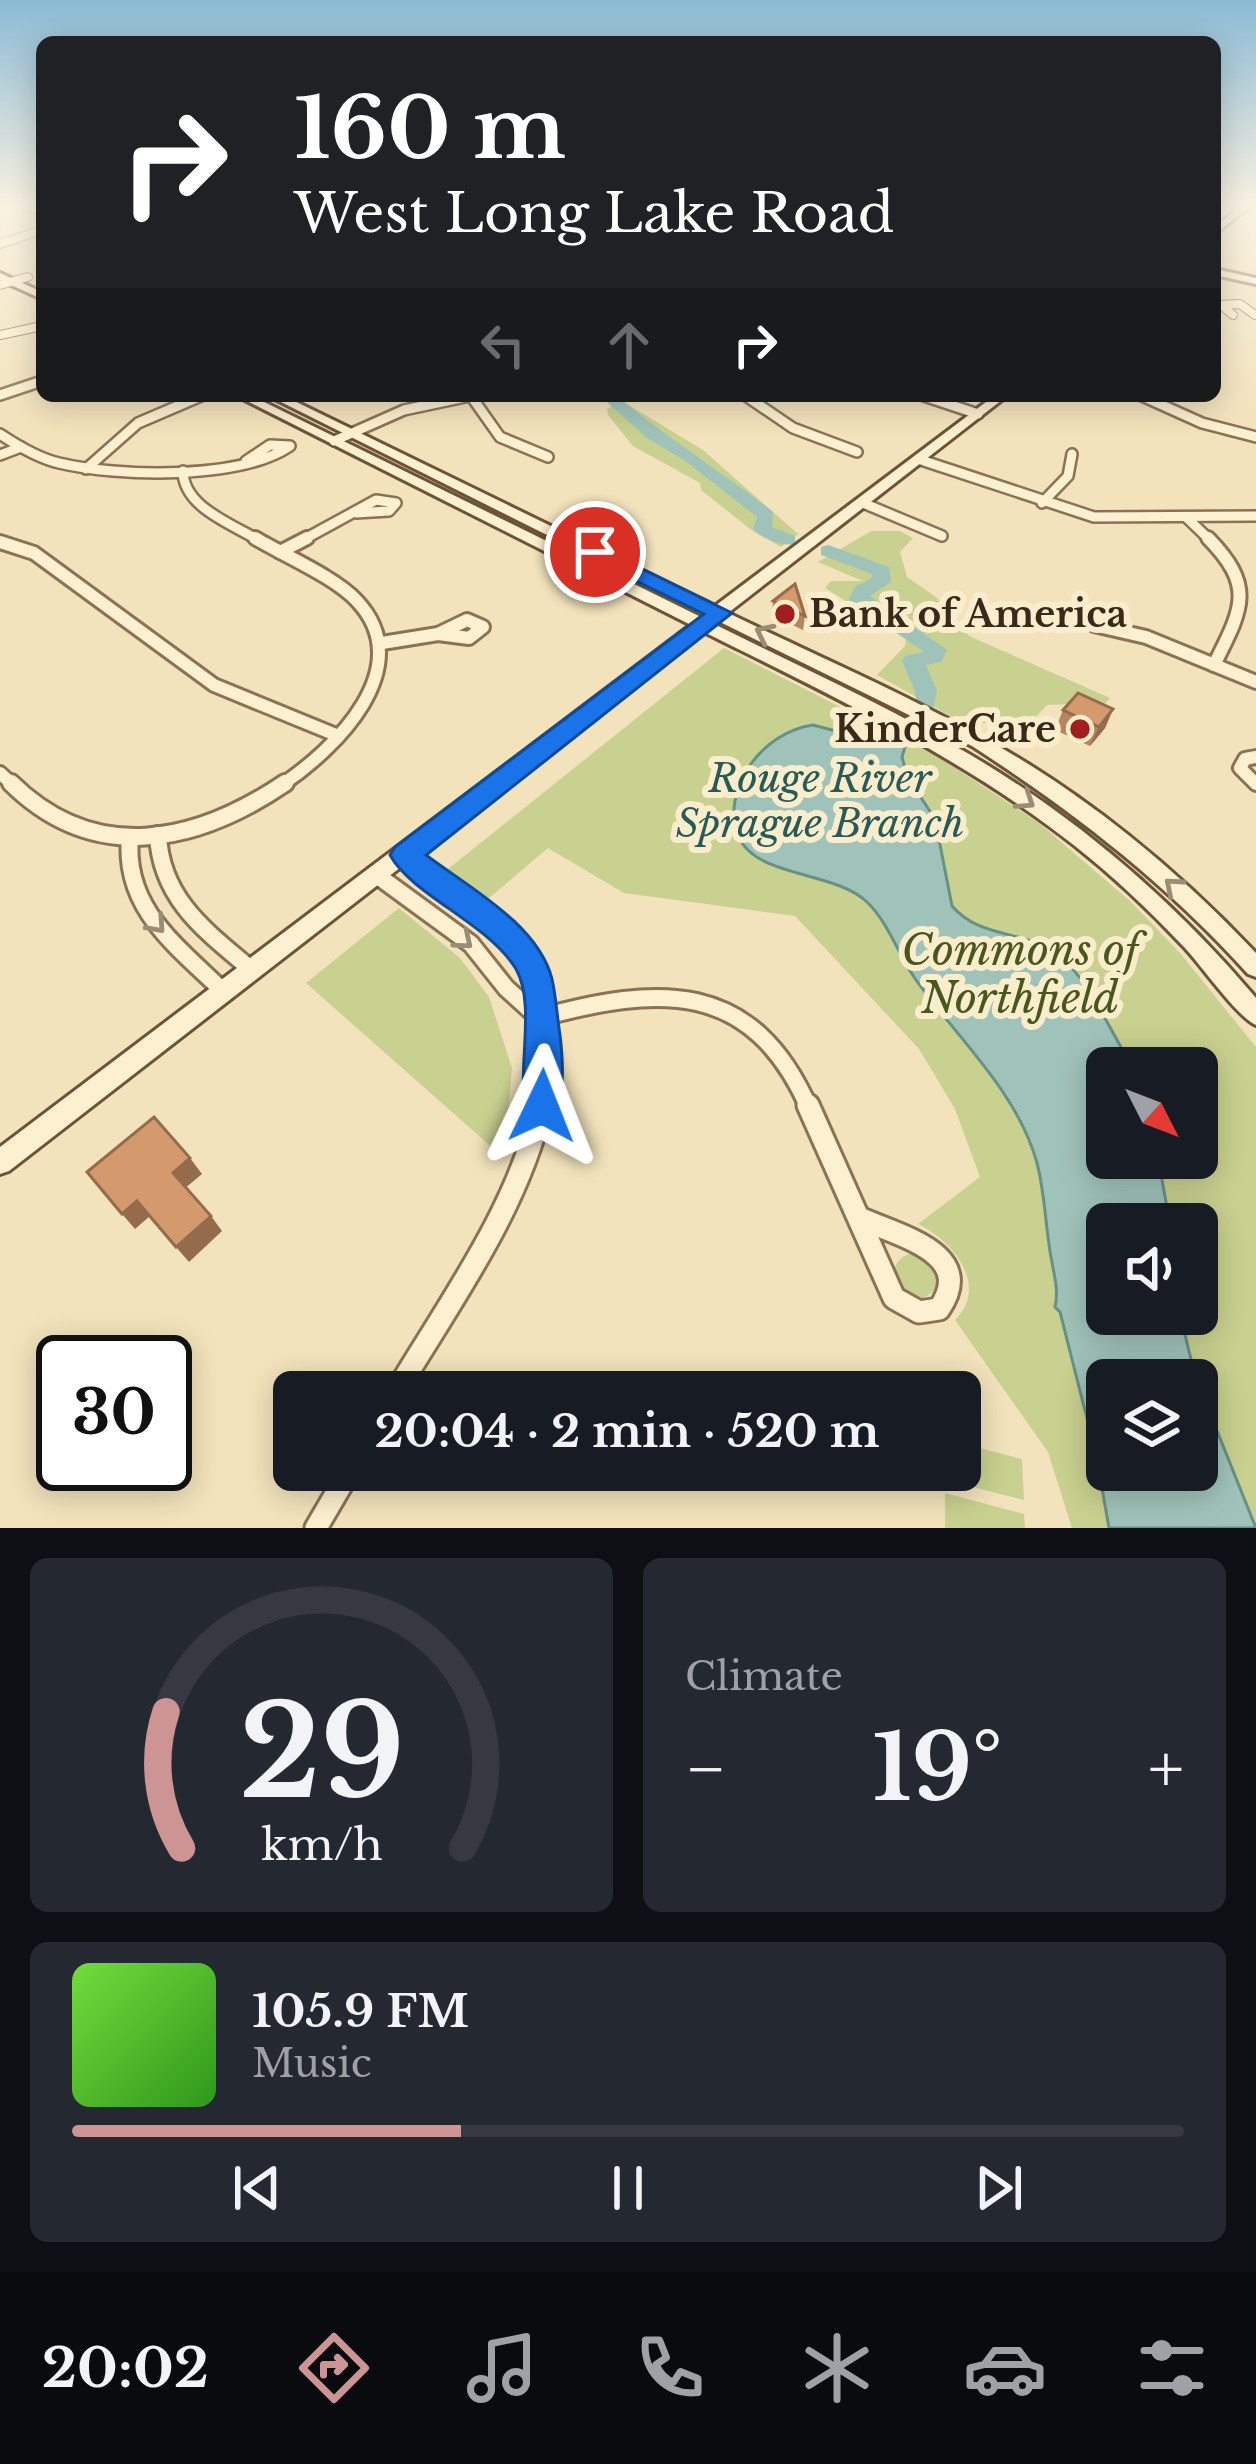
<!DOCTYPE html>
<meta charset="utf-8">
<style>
:root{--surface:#171b24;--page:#242831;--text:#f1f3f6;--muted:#9ea1a6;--line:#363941;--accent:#cd9494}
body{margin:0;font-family:"Libre Baskerville",serif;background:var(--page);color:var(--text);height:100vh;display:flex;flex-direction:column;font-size:45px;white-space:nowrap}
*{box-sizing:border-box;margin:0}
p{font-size:39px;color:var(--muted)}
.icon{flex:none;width:66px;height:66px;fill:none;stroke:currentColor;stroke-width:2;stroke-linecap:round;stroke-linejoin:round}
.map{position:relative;height:1528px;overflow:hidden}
.panel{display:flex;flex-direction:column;gap:30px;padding:30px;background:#0d0f14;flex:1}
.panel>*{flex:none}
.top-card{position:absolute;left:36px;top:36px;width:1185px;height:366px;border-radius:18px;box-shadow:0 6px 30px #0003;background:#202124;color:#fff;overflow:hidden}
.needle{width:78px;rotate:132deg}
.tools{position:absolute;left:1086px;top:1047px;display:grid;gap:24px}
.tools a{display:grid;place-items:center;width:132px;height:132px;border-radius:18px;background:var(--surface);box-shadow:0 6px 30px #0003;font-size:60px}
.speed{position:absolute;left:36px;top:1335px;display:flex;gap:24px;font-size:60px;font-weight:700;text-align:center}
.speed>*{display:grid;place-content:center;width:156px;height:156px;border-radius:50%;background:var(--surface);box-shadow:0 6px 30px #0003;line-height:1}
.speed .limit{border:6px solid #111;border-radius:18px;background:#fff;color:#111}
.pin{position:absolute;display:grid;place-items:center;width:102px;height:102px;color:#fff;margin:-51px;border:6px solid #fff;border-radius:50%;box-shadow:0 3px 12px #0007}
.me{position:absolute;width:132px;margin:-66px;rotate:2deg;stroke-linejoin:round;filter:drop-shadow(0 0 9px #0008)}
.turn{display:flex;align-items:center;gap:42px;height:252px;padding:0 60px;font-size:54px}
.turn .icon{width:156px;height:156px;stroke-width:2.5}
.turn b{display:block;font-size:84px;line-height:102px}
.lanes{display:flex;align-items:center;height:114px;padding:0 60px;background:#0003;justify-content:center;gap:60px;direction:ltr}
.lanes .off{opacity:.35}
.big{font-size:90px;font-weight:800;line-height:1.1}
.panel .widget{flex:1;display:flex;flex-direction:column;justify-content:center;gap:18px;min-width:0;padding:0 42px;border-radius:18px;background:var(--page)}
.panel .dial{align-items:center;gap:0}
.dial svg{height:312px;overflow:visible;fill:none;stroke:var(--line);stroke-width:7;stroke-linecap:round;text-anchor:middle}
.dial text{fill:var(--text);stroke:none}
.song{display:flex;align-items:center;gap:36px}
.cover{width:144px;height:144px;border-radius:18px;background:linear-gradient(135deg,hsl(100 70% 55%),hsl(110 70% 35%))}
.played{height:12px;border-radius:6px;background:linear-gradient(90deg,var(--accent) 35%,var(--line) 35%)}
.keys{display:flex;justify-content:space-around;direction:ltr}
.heat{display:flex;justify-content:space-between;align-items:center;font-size:66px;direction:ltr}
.panel .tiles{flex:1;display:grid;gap:30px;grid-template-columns:1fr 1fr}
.widget:last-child{grid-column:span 2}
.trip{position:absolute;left:273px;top:1371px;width:708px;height:120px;border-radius:18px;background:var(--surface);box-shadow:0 6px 30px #0003;font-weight:800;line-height:120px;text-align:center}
.tab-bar{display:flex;height:192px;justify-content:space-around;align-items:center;background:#090b0e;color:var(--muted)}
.tab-bar .icon{width:84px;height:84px}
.tab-bar .active{color:var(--accent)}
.tab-bar b{font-size:54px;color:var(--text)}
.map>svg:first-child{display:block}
.green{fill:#c8d18f;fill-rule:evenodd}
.water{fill:#a0c3b9;stroke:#679187;stroke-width:3}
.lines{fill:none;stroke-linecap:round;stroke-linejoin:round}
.river{fill:#a0c3b9;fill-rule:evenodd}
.minor-far4-casing{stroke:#8b7254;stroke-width:10}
.minor-far3-casing{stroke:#8b7254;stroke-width:14}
.minor-far2-casing{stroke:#8b7254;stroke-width:18}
.minor-far1-casing{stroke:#8b7254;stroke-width:22}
.minor-casing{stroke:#8b7254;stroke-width:27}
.tertiary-casing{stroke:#8b7254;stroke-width:6}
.secondary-casing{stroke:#6d5337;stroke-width:6}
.minor-far4{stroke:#fcf0d0;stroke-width:8}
.minor-far3{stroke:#fcf0d0;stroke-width:9}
.minor-far2{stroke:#fcf0d0;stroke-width:12}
.minor-far1{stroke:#fcf0d0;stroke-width:16}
.minor{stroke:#fcf0d0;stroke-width:21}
.tertiary{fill:#fcf0d0;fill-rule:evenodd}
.secondary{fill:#fcf0d0;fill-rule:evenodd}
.wall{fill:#b6845e}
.shaded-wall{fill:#946c4c}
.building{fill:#d49a6d;stroke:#946c4c;stroke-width:3}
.oneway{stroke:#9a8c75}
.route{fill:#1a73e8;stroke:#114b97;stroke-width:3}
.poi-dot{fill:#a01f1d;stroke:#f9edcc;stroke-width:4.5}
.labels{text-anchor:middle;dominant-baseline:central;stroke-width:12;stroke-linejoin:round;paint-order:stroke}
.poi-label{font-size:36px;font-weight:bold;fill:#39291a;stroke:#f9edcc;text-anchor:start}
.water-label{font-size:39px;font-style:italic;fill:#285a58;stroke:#f9edcc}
.near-park-label{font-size:42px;font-style:italic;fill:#48571e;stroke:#f9edcc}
</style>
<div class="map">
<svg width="1256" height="1528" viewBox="0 0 1256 1528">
<rect width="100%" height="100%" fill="#f2e3bc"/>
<g class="green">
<path d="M622 401 703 450 798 534 781 547 754 532 701 490 700 483 633 446 608 415 607 409Z"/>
<path d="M871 531H900L913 538 900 552 907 577 936 597 969 636 1110 698 1098 711 1072 704 1047 705 1030 723H963L877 675 905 646 906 639 825 588 831 581H863L818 562Z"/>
<path d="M724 648 937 756 1039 823 1131 902 1180 953 1256 1047V1528H1072L1048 1452 955 1320C990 1285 952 1240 918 1224L980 1177 955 1109 919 1049 795 916 624 893 548 848 488 899 448 869ZM1107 1068H1197V1158H1107ZM1107 1224H1197V1314H1107ZM1107 1380H1197V1470H1107Z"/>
<path d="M399 908 460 958 489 997 512 1068 504 1158 306 983Z"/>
<circle cx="916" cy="1276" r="23"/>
<path d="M960 1443 1022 1459 1024 1500 945 1480V1470H960Z"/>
<path d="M945 1493 1024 1514 1025 1528H945Z"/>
</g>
<path class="water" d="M813 725 866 739 888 731 907 740 902 757 907 776 935 819 952 906C978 936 1014 931 1047 947 1080 962 1111 1032 1130 1063L1132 1068H1107V1158H1158L1170 1224H1107V1314H1180L1196 1380H1107V1470H1197V1381L1256 1528H1109L1096 1454 1060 1312 1055 1307C1060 1289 1051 1264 1049 1244 1045 1217 1044 1190 1037 1163 1017 1091 957 1038 916 980 899 956 888 922 867 902 835 871 755 877 739 837 719 790 762 732 813 725Z"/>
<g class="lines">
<g class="river">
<path d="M600 396H617C667 438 722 472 773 512L772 527 795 536V544C782 547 762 538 753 529L757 517 684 460 647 438Z"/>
<path d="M828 545 889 567 891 582 870 596 947 650 941 662 926 665 937 691 933 708H917L915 691 902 661 905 656 924 652 852 602 849 598 856 586 871 579 872 574 821 555V547Z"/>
</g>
<g class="minor-far4-casing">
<g id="minor-far4">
<path d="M29 208 42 210"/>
<path d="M0 244 42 230"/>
<path d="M0 285 28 277"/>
<path d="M1233 315 1221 305 1240 304 1255 315"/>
<path d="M0 335 42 326"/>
</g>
</g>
<g class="minor-far3-casing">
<g id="minor-far3">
<path d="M0 395 42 381"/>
<path d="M471 396 500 437 548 457"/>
<path d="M746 396 793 428 857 452"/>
<path d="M924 396 978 414"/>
<path d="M1142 396 1202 423 1256 437"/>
<path d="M0 434C18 446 38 458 59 463 118 477 240 480 290 446L270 445 246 461"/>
<path d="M334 441 404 410 470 396"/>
<path d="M0 455 21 447"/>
<path d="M918 459 1094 517 1256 516"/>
<path d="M86 469 138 423 201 396"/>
<path d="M183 471C183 507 232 524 260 541"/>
<path d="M863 503 942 536"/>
<path d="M1042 503 1068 476 1072 454"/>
<path d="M1186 517 1211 541"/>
<path d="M301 541 376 500 396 503 389 511 356 513"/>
</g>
</g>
<g class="minor-far2-casing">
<g id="minor-far2">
<path d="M255 538C283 555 335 577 357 601 419 667 336 749 280 786"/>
<path d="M1208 538C1256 587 1242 609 1214 665"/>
<path d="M0 542 34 553 214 685 336 735"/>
<path d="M280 552 307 538"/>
<path d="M467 620 483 627 469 638 438 634Z"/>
<path d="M1094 625 1146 637 1256 682"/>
<path d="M382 643 438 634"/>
<path d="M1256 757 1245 759 1240 768 1256 784"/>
<path d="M0 773 14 786"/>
</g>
</g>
<g class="minor-far1-casing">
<g id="minor-far1">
<path d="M11 783C94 865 195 844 285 783"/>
<path d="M158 835C161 900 207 932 253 971"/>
<path d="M130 837C123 909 178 947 225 993"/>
<path d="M405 855 495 923 535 976 544 1056 541 1108"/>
<path d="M378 876 471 944 506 988 539 1018"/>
<path d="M539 1018C659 985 752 979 809 1108"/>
</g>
</g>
<g class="minor-casing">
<g id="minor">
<path d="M808 1105 894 1298 919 1312 939 1309C977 1254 902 1237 862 1219"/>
<path d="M396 1392C451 1300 517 1211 542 1105"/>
<path d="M316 1528 350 1470"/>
</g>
</g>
<g class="tertiary-casing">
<path id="tertiary" d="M1215 269 1256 278V284L1215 275Z"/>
</g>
<g class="secondary-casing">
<g id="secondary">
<path d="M1239 208H1248L1215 234V227Z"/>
<path d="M0 273 42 292V299L0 280Z"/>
<path d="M237 396H252L701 617 705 614 269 396H284L715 606 994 396H1007L728 613C813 654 901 692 984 738 1084 793 1178 870 1256 953V977L1248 974C1167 884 1074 812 972 746L718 621 714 624C799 666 887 706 969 754 1078 818 1175 902 1256 998V1025C1237 1017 1200 963 1182 945 1149 910 1113 876 1075 846 962 757 832 696 704 632L9 1171 0 1174V1147L691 625Z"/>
</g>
</g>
<use href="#minor-far4" class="minor-far4"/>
<use href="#minor-far3" class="minor-far3"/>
<use href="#minor-far2" class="minor-far2"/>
<use href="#minor-far1" class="minor-far1"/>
<use href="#minor" class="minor"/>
<use href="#tertiary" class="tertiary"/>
<use href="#secondary" class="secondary"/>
</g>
<g class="wall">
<path d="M773 601 805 616 803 630 772 615Z"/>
<path d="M1113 709 1105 728 1090 746 1055 730 1063 710Z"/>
</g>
<g class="shaded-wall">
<path d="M1113 709 1105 728 1090 746 1099 727Z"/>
<path d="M190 1158 202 1174 184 1189 173 1173Z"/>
<path d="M137 1201 150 1216 135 1229 122 1214Z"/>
<path d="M211 1216 222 1231 189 1262 176 1247Z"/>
</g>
<g class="building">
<path d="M795 584 805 616 773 601Z"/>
<path d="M1078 693 1113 709 1099 727 1063 710Z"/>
<path d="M154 1117 190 1158 173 1173 211 1216 176 1247 137 1201 122 1214 87 1172Z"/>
</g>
<defs><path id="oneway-chevron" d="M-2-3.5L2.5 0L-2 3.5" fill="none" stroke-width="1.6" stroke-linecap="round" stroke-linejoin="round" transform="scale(3)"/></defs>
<g class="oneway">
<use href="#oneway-chevron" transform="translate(764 633) rotate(-154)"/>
<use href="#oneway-chevron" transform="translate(1026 801) rotate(34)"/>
<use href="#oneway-chevron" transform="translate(1173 886) rotate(-139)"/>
<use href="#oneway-chevron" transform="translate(157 925) rotate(48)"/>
<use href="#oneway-chevron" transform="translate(464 941) rotate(40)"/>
</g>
<linearGradient id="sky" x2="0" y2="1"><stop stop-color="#8bbad5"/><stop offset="0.49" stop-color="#f9f2e1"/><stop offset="1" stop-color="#f9f2e1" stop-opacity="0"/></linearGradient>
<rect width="1256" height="422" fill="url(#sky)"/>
<path class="route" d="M595 546 732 613 426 855C468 887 538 924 552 979 556 997 557 1016 560 1035 563 1060 565 1095 555 1119L542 1124 529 1119C513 1082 538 1007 516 969 488 923 413 896 390 855L395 847 704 614 587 557V547Z"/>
<g class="poi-dot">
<circle cx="785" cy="614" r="12"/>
<circle cx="1080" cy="729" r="12"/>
</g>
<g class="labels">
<g class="poi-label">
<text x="809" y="614">Bank of America</text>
<text x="1056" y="729" text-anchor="end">KinderCare</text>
</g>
<g class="water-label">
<text x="820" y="778">Rouge River<tspan x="820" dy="45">Sprague Branch</tspan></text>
</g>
<g class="near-park-label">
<text x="1020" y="950">Commons of<tspan x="1020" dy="48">Northfield</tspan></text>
</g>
</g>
</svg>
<div class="tools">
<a><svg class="needle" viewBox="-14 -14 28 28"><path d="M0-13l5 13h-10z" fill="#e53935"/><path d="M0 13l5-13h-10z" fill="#9ea1a6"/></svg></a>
<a><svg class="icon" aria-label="sound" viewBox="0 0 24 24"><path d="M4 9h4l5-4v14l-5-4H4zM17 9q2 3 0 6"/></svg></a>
<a><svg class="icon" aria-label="layers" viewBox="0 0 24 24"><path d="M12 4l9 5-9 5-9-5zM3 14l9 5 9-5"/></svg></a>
</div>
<div class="speed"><div class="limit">30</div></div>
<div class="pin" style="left:595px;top:552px;background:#d93025"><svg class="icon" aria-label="arrive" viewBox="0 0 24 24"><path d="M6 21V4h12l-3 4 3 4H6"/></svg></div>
<svg class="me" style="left:542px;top:1106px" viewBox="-20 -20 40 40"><path d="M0-17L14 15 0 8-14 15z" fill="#1a73e8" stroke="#fff" stroke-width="4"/></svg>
<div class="trip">20:04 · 2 min · 520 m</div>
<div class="top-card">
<div class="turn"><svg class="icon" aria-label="right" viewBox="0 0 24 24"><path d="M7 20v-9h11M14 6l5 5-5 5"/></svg><div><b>160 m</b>West Long Lake Road</div></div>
<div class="lanes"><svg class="icon off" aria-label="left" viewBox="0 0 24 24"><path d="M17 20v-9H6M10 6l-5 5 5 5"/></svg><svg class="icon off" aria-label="ahead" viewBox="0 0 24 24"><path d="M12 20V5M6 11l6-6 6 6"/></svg><svg class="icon" aria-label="right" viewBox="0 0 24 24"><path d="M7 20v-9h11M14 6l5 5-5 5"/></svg></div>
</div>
</div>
<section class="panel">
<div class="tiles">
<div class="widget dial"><svg viewBox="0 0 100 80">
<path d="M14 69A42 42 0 1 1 86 69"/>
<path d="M14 69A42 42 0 0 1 10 34" stroke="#cd9494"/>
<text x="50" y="56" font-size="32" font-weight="700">29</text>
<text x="50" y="72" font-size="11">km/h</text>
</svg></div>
<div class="widget"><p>Climate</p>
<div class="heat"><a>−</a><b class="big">19°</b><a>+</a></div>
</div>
<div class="widget">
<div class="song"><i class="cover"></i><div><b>105.9 FM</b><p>Music</p></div></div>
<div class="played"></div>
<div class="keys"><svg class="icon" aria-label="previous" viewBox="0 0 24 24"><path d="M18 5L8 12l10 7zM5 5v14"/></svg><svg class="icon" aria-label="pause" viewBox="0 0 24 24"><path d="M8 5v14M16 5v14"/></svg><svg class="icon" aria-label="next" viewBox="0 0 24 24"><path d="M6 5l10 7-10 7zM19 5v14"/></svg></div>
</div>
</div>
</section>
<nav class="tab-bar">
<b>20:02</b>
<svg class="icon active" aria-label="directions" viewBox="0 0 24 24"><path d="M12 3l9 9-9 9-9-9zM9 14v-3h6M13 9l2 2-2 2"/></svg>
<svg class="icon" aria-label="music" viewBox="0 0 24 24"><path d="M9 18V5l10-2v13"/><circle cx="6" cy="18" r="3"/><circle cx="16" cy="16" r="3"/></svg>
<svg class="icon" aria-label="phone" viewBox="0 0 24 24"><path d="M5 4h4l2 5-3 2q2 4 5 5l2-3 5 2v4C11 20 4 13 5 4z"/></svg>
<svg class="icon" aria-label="climate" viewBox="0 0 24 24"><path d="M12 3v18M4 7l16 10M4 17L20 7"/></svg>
<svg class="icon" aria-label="car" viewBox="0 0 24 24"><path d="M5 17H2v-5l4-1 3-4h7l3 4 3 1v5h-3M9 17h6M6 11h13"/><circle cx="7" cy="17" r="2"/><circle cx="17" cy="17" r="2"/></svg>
<svg class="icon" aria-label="filters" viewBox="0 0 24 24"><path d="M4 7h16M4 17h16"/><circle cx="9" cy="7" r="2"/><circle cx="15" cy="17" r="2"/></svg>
</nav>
